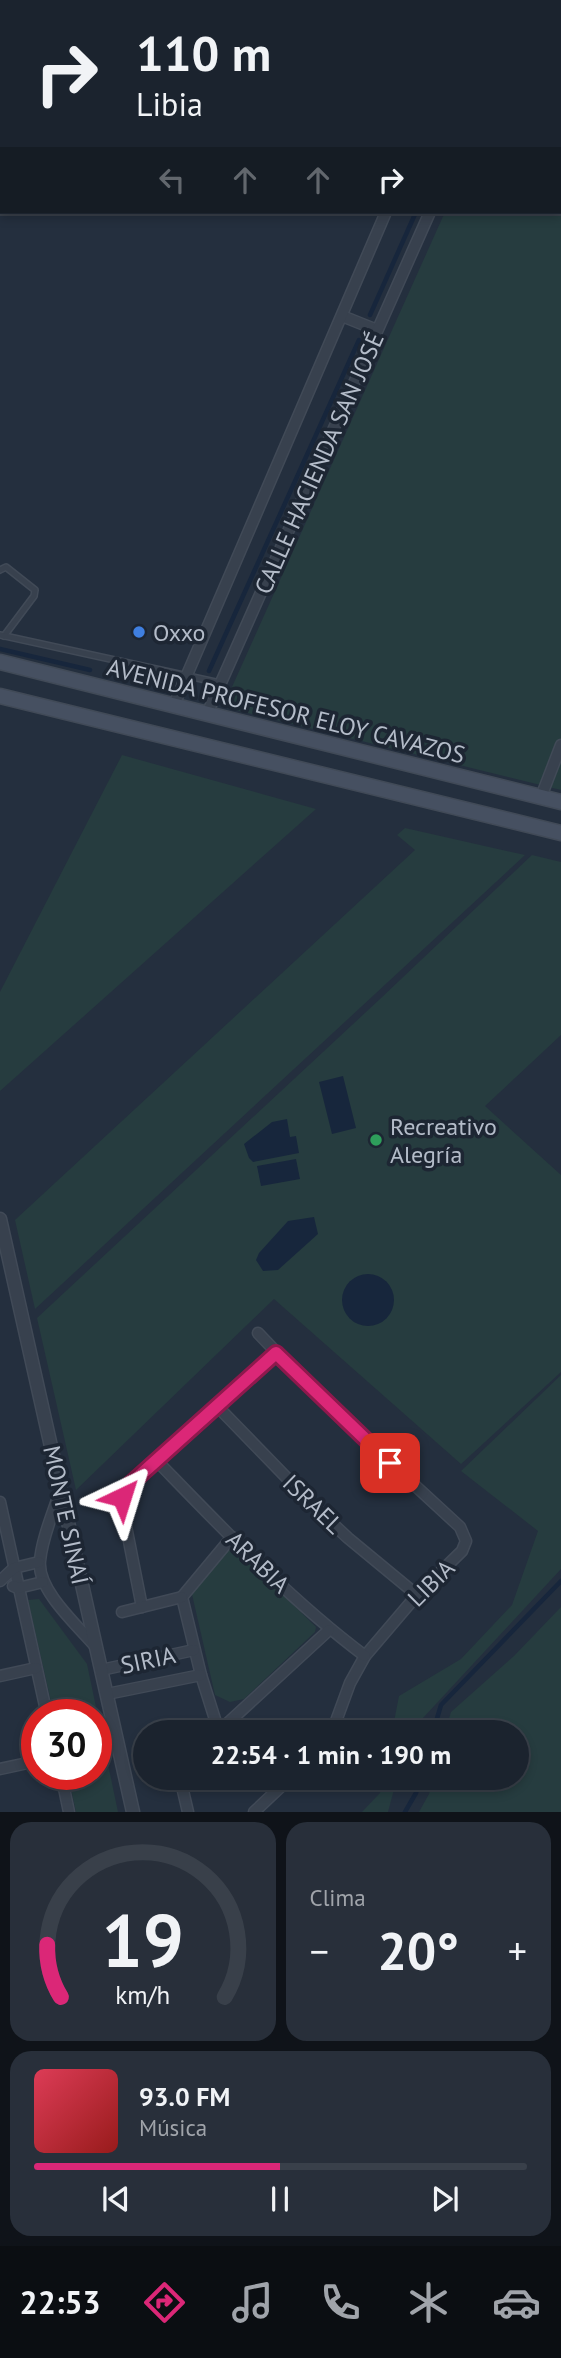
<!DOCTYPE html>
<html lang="es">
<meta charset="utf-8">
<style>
:root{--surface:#1b232e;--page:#282f3a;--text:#f1f3f6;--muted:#a0a4aa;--line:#39404a;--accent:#db2777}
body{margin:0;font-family:"PT Sans",sans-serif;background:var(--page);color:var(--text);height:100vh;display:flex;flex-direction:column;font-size:26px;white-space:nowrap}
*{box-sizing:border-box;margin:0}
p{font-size:23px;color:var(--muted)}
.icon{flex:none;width:38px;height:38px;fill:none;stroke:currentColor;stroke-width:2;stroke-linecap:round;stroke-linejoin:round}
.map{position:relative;height:1812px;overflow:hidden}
.details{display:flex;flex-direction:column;gap:10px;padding:10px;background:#0f1319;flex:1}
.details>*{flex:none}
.banner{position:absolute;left:0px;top:0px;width:562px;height:214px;box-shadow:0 4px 10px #0003,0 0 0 2px var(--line);background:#1b232e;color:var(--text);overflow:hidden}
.speed{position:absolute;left:21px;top:1699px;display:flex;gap:14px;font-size:35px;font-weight:700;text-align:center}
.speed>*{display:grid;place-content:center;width:91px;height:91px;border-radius:50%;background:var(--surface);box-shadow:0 4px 10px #0003,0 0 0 2px var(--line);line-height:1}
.speed .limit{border:10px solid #d22;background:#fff;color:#111}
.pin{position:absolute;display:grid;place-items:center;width:60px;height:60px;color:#fff;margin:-30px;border-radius:14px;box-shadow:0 4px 10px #0006}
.me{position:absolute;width:77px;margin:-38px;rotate:41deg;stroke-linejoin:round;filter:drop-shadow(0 0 5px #0008)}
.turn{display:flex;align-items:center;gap:24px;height:147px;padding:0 21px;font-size:32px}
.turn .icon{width:91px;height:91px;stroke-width:2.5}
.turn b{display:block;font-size:49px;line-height:60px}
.lanes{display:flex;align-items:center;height:66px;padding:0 21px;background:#0003;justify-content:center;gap:35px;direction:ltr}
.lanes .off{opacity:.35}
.big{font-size:52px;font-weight:800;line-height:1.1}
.details .tile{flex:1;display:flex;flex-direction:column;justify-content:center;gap:10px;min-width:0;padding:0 24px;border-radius:21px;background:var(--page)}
.details .dial{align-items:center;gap:0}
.dial svg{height:182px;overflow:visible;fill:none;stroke:var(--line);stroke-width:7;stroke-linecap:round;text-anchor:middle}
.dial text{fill:var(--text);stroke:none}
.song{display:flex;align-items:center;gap:21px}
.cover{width:84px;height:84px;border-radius:10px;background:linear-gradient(135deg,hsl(350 70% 55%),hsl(0 70% 35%))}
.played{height:7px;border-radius:4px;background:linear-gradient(90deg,var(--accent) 50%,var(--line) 50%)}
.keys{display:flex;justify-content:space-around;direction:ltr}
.heat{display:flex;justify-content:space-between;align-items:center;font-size:38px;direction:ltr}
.details .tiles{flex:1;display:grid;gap:10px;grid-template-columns:1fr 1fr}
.tile:last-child{grid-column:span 2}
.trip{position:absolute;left:133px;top:1720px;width:396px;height:70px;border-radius:35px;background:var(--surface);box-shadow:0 4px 10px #0003,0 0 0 2px var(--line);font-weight:800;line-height:70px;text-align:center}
.tabs{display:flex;height:112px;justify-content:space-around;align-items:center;background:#0b0e12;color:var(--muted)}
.tabs .icon{width:49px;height:49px}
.tabs .current{color:var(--accent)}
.tabs b{font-size:32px;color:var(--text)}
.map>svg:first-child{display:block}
.green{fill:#263c3f}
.water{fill:#17263c}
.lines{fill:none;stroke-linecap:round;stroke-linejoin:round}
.stream{stroke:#17263c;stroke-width:4.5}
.service-casing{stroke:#414a57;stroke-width:8}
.minor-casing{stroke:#414a57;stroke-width:13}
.tertiary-casing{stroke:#414a57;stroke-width:15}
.secondary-casing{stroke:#414a57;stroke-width:17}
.service{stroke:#38414e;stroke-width:5}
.minor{stroke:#38414e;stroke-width:10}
.tertiary{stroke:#38414e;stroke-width:12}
.secondary{stroke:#465061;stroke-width:14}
.route-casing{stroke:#8e194d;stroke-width:18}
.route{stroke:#db2777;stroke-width:12}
.shop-dot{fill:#3f7fe0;stroke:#1d2633;stroke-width:2.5}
.leisure-dot{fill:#2e9e5b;stroke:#1d2633;stroke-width:2.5}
.labels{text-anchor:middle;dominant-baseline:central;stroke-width:7;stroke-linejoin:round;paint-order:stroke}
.street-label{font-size:24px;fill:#b4bcc9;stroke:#1d2633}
.poi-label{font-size:24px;fill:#b4bcc9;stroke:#1d2633;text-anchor:start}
</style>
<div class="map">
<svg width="561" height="1812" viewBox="0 0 561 1812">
<rect width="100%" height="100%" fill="#242f3e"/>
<g class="green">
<path d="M561 19V790L223 707 445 212H560Z"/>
<path d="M122 755 316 809 0 1091V992Z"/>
<path d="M405 828 525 855 35 1309 15 1220 415 850 397 835Z"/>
<path d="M532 855 561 862V1035L485 1106 561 1175V1372L461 1464 274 1299 76 1490 37 1318 380 999Z"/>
<path d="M561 1375V1569L410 1732H392L399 1696 461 1659 512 1605 538 1531 461 1471Z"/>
<path d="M227 1549H236L316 1627 315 1632 244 1699 230 1702 215 1695 191 1590Z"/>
<path d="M39 1599 87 1664 118 1812H76L68 1775 96 1774V1715H54L28 1600Z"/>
<path d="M561 1607V1812H419L429 1794 433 1778H516V1732H445L451 1712 514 1656Z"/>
<path d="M383 1778H397L388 1812H362L380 1793Z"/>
</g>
<g class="water">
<path d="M343 1076 356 1128 332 1134 319 1082Z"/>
<path d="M287 1119 290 1137 296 1136 299 1153 253 1162 249 1158 244 1144 272 1122Z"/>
<path d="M296 1159 300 1179 261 1186 257 1166Z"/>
<path d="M314 1217 318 1234 278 1270 263 1271 256 1260 259 1253 288 1221Z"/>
<circle cx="368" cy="1300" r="26"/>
</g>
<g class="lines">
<g class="stream">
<path d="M533 2 536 0"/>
<path d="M370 315 416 212"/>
<path d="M0 649 90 670"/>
<path d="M209 671 359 340"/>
<path d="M433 1732 441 1705 561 1581"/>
<path d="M405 1812 416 1793 420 1778"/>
</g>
<g class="service-casing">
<g id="service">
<path d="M0 570 6 567 35 590 34 596 4 636"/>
<path d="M0 635 220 683"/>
</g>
</g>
<g class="minor-casing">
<g id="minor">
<path d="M153 2 154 0"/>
<path d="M496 2 498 0"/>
<path d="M552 2 554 0"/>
<path d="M0 85H2"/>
<path d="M0 200 2 198"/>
<path d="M342 316 377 330"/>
<path d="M174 705 386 212"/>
<path d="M207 714 430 212"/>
<path d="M541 797 561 745"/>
<path d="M258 1333 320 1398 460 1527 466 1541 462 1551 417 1595 365 1656 350 1683 332 1732"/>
<path d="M216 1405 316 1508 348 1538 417 1595"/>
<path d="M157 1461C223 1529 289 1599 365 1656"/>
<path d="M61 1488C54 1511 42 1537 40 1561 37 1590 77 1625 95 1646"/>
<path d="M0 1502 47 1715"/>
<path d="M0 1581 14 1568 39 1562"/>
<path d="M13 1586 18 1588 43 1582"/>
<path d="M182 1597 201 1675 219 1732"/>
<path d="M182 1597 232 1537"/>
<path d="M142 1607 123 1511 122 1497 127 1487 216 1405 276 1354"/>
<path d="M122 1612 182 1597"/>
<path d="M101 1670 194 1650"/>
<path d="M0 1676 36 1668"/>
<path d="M107 1694 201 1675"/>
<path d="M218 1732 329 1630"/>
<path d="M0 1769 37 1761"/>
<path d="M61 1774 69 1812"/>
<path d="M180 1778 188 1812"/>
<path d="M254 1812 290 1778"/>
</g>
</g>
<g class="tertiary-casing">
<path id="tertiary" d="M0 1219 133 1812"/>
</g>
<g class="secondary-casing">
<g id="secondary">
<path d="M0 662 561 802"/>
<path d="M0 696 561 833"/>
</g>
</g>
<use href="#service" class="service"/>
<use href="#minor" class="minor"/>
<use href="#tertiary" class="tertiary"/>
<use href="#secondary" class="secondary"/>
</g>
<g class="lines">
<g class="route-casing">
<path id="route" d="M122 1497 127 1487 276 1353 390 1463"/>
</g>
<use href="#route" class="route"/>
</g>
<circle class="shop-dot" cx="139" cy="632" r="7"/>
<circle class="leisure-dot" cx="376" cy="1140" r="7"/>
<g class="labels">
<g class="street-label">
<text transform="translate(319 463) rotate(-66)">CALLE HACIENDA SAN JOSÉ</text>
<text transform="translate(286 711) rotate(14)">AVENIDA PROFESOR ELOY CAVAZOS</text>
<text transform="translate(313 1504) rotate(44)">ISRAEL</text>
<text transform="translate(66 1515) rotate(78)">MONTE SINAÍ</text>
<text transform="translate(258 1562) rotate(44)">ARABIA</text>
<text transform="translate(431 1583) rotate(-45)">LIBIA</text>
<text transform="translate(148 1660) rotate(-12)">SIRIA</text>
</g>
<g class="poi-label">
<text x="153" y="632">Oxxo</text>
<text x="390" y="1126">Recreativo<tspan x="390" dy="28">Alegría</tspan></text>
</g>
</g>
</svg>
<div class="speed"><div class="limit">30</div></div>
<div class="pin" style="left:390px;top:1463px;background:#d93025"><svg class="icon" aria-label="arrive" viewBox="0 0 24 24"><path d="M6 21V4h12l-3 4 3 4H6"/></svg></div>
<svg class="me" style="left:122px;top:1497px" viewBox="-20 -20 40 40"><path d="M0-17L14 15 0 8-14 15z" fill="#db2777" stroke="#fff" stroke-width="4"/></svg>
<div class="trip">22:54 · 1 min · 190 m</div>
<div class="banner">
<div class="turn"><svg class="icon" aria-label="right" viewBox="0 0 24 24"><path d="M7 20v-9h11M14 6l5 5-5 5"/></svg><div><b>110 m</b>Libia</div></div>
<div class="lanes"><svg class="icon off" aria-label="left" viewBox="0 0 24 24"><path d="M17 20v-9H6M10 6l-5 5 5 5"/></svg><svg class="icon off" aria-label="ahead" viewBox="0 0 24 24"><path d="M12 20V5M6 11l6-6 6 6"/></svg><svg class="icon off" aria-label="ahead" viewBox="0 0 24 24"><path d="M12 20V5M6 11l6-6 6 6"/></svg><svg class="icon" aria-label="right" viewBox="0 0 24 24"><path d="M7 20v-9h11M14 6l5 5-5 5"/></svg></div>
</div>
</div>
<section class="details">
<div class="tiles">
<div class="tile dial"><svg viewBox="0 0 100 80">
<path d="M14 69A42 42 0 1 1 86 69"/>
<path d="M14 69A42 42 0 0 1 8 46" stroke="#db2777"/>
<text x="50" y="56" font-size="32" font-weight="700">19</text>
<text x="50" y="72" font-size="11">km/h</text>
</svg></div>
<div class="tile"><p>Clima</p>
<div class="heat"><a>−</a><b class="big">20°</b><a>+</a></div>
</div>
<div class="tile">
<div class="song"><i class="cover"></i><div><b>93.0 FM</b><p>Música</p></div></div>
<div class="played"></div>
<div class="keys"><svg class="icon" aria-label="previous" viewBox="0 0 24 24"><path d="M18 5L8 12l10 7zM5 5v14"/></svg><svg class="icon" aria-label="pause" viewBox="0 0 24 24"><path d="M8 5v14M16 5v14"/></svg><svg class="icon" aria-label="next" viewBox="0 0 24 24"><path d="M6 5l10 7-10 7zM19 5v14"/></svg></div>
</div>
</div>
</section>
<nav class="tabs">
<b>22:53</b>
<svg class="icon current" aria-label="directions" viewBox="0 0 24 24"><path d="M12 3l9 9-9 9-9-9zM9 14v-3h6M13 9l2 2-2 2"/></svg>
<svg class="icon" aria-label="music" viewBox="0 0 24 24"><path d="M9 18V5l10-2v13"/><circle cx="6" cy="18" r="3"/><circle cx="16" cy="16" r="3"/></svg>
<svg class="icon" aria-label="phone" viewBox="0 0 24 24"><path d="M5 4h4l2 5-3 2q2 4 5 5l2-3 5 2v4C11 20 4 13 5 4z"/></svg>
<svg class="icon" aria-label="climate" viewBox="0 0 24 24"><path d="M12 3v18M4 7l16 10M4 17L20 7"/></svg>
<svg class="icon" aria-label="car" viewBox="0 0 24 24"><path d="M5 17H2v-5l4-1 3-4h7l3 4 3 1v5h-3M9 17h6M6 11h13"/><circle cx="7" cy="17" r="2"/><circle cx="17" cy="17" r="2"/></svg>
</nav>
